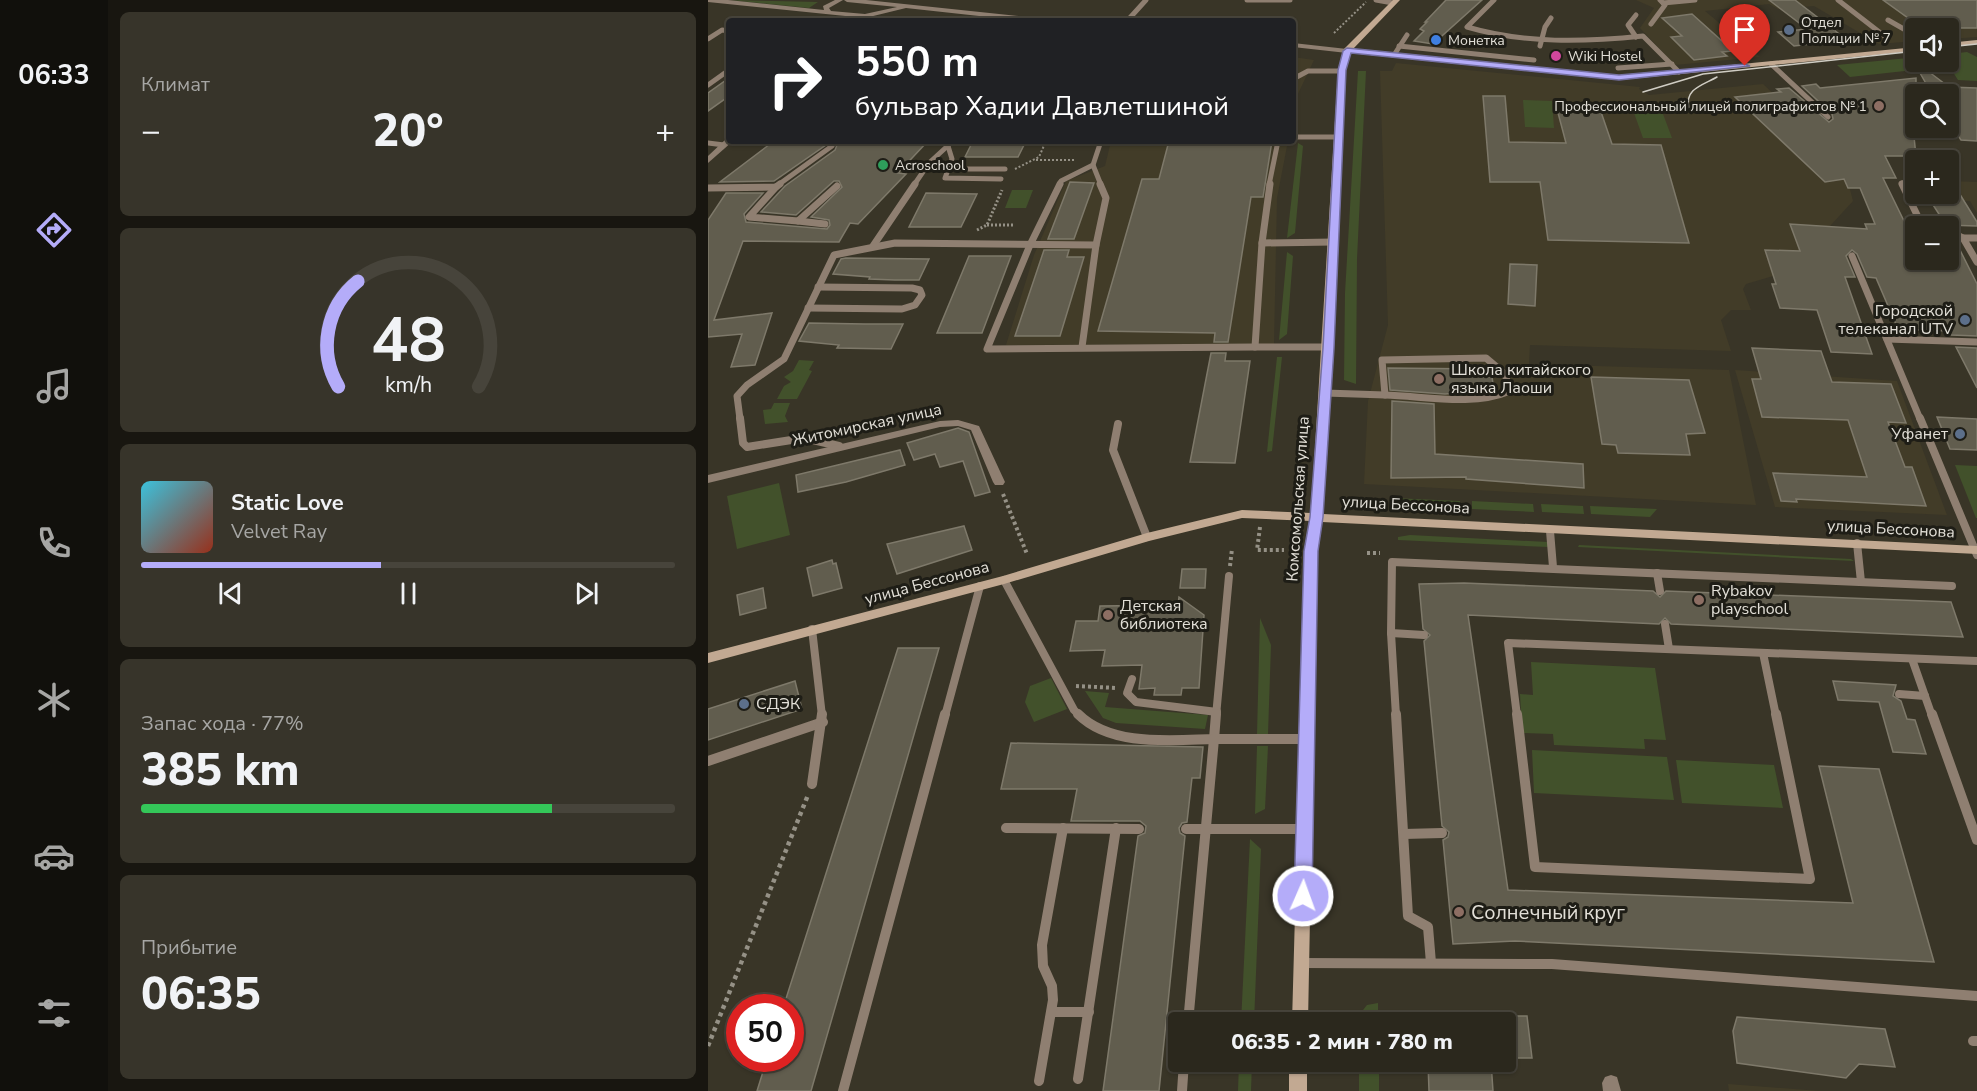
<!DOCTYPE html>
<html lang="ru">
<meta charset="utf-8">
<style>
:root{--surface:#2b281d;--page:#37342a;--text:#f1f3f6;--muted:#a6a6a4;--line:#47443b;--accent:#b4acf9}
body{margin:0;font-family:"Nunito Sans",sans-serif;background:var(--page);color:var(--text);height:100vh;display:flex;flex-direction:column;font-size:22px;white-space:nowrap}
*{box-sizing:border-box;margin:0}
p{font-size:20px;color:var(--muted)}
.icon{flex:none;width:33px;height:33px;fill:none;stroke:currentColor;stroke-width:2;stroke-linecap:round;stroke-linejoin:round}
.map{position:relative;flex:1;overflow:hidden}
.details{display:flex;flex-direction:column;gap:12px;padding:12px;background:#181610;width:600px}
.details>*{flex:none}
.hud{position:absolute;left:18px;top:18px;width:570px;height:126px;border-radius:6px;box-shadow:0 2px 4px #0004,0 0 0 2px var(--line);background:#202124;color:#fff;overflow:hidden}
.controls{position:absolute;left:1197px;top:18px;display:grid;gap:12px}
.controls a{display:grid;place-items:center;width:54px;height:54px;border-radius:6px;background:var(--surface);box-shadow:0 2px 4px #0004,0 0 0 2px var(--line);font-size:30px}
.speed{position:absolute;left:18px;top:994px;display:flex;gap:12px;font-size:30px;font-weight:700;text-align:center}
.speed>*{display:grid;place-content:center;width:78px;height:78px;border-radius:50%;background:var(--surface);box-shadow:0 2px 4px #0004,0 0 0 2px var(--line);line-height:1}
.speed .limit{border:9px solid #d22;background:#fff;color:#111}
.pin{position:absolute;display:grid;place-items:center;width:51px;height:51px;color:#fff;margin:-62px -26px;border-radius:50% 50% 50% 0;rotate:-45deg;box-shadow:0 0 6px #0007}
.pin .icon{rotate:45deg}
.me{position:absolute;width:66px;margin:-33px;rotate:2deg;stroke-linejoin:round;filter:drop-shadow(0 0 4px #0008)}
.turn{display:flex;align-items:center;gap:21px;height:126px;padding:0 30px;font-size:27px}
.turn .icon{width:78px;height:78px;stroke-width:2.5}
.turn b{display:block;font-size:42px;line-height:51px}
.big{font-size:45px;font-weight:800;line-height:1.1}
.details .tile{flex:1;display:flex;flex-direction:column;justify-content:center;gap:9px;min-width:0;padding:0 21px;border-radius:9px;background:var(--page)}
.details .dial{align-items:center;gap:0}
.dial svg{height:156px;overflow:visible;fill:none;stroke:var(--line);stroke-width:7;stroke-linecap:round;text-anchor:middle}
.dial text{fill:var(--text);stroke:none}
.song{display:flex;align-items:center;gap:18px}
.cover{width:72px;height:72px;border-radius:9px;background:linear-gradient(135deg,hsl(190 70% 55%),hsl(10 70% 35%))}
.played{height:6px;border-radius:3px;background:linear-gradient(90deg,var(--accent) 45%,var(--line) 45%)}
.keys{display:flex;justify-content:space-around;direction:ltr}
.heat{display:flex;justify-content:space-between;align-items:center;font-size:33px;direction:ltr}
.charge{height:9px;border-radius:4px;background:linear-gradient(90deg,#34c759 77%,var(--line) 0)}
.trip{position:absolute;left:460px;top:1012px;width:348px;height:60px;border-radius:6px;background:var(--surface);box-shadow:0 2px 4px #0004,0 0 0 2px var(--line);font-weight:800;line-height:60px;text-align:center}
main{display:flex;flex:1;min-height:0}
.tabs{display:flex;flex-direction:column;width:108px;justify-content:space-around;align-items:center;background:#11100c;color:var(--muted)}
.tabs .icon{width:42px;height:42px}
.tabs .on{color:var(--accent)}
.tabs b{font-size:27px;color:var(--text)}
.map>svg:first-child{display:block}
.built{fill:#423c28}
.green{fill:#42512b}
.building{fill:#615d4e;stroke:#7e796a;stroke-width:1.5}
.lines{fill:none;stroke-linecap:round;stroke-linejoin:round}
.path-far3{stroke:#959186;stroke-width:2;stroke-dasharray:2 2;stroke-linecap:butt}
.path-far2{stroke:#959186;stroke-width:3;stroke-dasharray:2 2;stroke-linecap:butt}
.path-far1{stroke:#959186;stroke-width:4;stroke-dasharray:3 3;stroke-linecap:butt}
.path{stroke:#959186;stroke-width:4.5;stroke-dasharray:4 4;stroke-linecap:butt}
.lane-far3{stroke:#8f7f71;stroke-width:5}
.lane-far2{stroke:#8f7f71;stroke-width:7}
.lane-far1{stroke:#8f7f71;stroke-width:8}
.lane{stroke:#8f7f71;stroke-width:10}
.street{fill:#8f7f71;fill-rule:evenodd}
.secondary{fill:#c2a992;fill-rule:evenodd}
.tram{stroke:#d0cdc4;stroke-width:1.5}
.route{fill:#b4acf9;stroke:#7570a2;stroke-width:1.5}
.service-dot{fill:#5c6f8a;stroke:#1e1d16;stroke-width:2}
.shop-dot{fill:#3f7fe0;stroke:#1e1d16;stroke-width:2}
.hotel-dot{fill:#d1479c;stroke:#1e1d16;stroke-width:2}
.education-dot{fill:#8d6e63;stroke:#1e1d16;stroke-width:2}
.leisure-dot{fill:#2e9e5b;stroke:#1e1d16;stroke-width:2}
.labels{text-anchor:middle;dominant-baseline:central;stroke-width:6;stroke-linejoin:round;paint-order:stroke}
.far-poi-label{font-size:14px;fill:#e2dfd7;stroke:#1e1d16;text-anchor:start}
.poi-label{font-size:16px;fill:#e2dfd7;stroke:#1e1d16;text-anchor:start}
.street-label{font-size:16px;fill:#e2dfd7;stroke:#1e1d16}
.near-poi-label{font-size:20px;fill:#e2dfd7;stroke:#1e1d16;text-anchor:start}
</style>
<main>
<nav class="tabs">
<b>06:33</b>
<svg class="icon on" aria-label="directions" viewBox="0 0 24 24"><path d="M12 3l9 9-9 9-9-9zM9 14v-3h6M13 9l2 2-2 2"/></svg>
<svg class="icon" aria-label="music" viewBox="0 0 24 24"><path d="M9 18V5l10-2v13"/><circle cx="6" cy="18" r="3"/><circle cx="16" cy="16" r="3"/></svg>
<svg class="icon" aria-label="phone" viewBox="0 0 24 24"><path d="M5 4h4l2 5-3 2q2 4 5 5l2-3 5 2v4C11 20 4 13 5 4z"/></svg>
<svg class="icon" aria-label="climate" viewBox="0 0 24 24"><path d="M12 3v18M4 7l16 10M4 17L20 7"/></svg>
<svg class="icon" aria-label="car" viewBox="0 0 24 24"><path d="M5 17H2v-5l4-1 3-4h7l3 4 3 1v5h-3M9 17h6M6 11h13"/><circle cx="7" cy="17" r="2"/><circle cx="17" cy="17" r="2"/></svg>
<svg class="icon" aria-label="filters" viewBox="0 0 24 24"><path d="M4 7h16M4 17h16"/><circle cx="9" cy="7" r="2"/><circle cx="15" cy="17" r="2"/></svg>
</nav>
<section class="details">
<div class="tile"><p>Климат</p>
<div class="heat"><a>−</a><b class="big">20°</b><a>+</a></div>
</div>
<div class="tile dial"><svg viewBox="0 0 100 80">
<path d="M14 69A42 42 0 1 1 86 69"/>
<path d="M14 69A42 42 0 0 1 24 15" stroke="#b4acf9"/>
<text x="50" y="56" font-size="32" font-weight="700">48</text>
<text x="50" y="72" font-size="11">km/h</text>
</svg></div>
<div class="tile">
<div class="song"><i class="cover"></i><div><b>Static Love</b><p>Velvet Ray</p></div></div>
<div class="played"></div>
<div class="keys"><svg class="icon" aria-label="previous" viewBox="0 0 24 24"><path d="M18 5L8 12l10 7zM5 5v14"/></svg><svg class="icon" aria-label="pause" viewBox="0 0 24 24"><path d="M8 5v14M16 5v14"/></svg><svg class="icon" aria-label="next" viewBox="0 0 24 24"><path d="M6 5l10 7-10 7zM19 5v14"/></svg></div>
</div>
<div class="tile"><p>Запас хода · 77%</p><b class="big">385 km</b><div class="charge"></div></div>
<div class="tile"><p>Прибытие</p><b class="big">06:35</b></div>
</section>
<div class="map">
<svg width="1269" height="1091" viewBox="0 0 1269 1091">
<rect width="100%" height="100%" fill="#393527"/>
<g class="built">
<path d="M928 0H1269V37L1241 39 1240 28H1208L1207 41 1171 44 1106 6 1070 9 1061 4 997 11 1052 57 967 65 932 28 946 8Z"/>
<path d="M585 57 606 60 588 98 585 113Z"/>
<path d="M688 63 932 87 931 89 941 95 1055 84 1134 158 1145 201 1122 226 1134 256 1038 284 1035 289 1043 310H1023L1013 320 1023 351 822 345 821 364 1021 370 1048 505 656 484 660 401 680 325 672 71H684Z"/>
<path d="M403 141H580L569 198 566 344 298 345 326 255 358 181 397 166Z"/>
<path d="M1241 181 1269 182V213L1262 201 1224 200 1220 194H1240Z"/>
<path d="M1027 370 1189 381 1239 515 1067 507Z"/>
<path d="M1020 1084 1112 1091H1021Z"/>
</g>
<g class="green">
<path d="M22 0 110 2 101 8Z"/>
<path d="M1259 52 1269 57V81L1250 80 1243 69H1228L1225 62H1240L1241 54Z"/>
<path d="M1200 58 1205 61 1206 70 1142 77 1129 65Z"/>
<path d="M650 71H658L649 259 648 384 636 380 637 293Z"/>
<path d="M815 100 844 101 846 128 817 127Z"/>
<path d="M941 108 955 114 964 138H935L926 113 930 109Z"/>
<path d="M590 143 595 146 587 233 579 238Z"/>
<path d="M304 190H325L318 208H297Z"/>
<path d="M579 252 585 256 579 334 571 340Z"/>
<path d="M569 357H574L564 451 559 452Z"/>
<path d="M91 360 106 361 101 370 104 371 89 399H69L76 386 83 382 76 377 85 371Z"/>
<path d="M66 403H82L77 416 80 422 57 424 55 410 63 409Z"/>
<path d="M1247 465 1269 466V518H1268Z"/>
<path d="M71 483 82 535 29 549 19 496Z"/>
<path d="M685 498 752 501V509L685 505Z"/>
<path d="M764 501 825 504 826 512 764 509Z"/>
<path d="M833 504 875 506 876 514 834 512Z"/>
<path d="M882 506 949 509 942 517 883 514Z"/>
<path d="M702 535 840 542V547L690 540V537Z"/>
<path d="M871 545 1143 559 1146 561 870 547Z"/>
<path d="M552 618 563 645 560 734H549Z"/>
<path d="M823 662 947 668 958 740 936 739 937 749 846 745 845 734 814 733 812 694 825 695Z"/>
<path d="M343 678 359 709 326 722 317 702 322 686Z"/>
<path d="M377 691 401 693 397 707 500 715 497 729 408 723 395 718Z"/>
<path d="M549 746H560L557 809 547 814Z"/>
<path d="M824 750 959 757 966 800 826 793Z"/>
<path d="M968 760 1066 765 1075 808 974 803Z"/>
<path d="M542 839 553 849 546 1023H533Z"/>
<path d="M670 1003V1023H651V1015L659 1005Z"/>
<path d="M531 1062H544L543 1091H530Z"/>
<rect x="651" y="1062" width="20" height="29"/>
</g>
<g class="building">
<path d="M738 0H774L725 44 706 41 716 31 712 29 719 22H717Z"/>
<path d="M1061 0H1087L1139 40 1086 46 1070 32 1099 29Z"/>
<path d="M1175 0H1269V28H1214Z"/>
<path d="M984 14 1025 51 1014 52 1019 56 986 60 963 37 974 36 954 18Z"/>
<path d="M1204 59 1241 87 1269 88V141L1253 140 1240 121V94H1224Z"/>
<path d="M21 78V96L0 111V93Z"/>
<path d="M1208 78V127H1205L1208 156H1177L1188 178H1175L1198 225 1208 226V260H1240V237L1247 240 1269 284V336L1243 335 1240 331 1190 329 1168 278 1159 277 1149 254 1144 250 1138 256 1147 277H1137L1164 354 1123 352 1109 310 1072 308 1064 284H1068L1057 250 1092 251 1082 224 1159 229 1157 224H1167L1152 188H1140L1136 179 1117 182 1027 97 1073 92 1069 89 1081 88 1121 122 1125 119 1124 114 1094 86 1108 84 1112 88Z"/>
<path d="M775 96H797L801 142 858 143 849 109H892L904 144 953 145 981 243 840 240 832 182H782Z"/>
<path d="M66 141H220L190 173 198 174 150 224 142 223 131 242 35 241 6 320 64 313 47 365 23 367 34 334 0 337V220L18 193H55L36 214 38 222 119 229 122 225 121 220 103 217 134 187 131 181H126L88 215 53 212 77 186 127 150 129 145 124 141 66 181 12 182Z"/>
<path d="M265 141H318L310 157H257Z"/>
<path d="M461 141H564L555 197H543L520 342H506L507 333 390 331 434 179H451Z"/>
<path d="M1240 175 1269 222V226L1238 225 1218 194H1240Z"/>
<path d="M362 182 386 183 366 239H340Z"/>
<path d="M218 193 269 194 253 227H201Z"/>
<path d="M336 250H361L359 257H376L352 336H307Z"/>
<path d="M261 256H303L274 333H229Z"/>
<path d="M138 258 221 259 211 280H187L161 279 162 277 125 274 133 259Z"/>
<path d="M802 264 829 265 827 306 800 304Z"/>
<path d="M101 323 157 324H195L183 349 129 348 131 345 91 341Z"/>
<path d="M1248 347 1269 348V388Z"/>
<path d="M1044 348 1113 351 1124 382 1183 384 1198 423 1180 422 1197 467H1204L1218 506 1088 499 1089 502 1073 501 1065 473 1159 477 1140 420 1054 417 1044 379H1053Z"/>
<path d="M503 353H518L517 361H542L527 463 482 462Z"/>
<path d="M680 368 774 369 775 377H784L786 390 737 394 682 390Z"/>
<path d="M883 377 981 380 997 433 978 434 982 455 910 453 908 445 894 444Z"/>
<path d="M684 401 726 404 727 454 875 464 876 488 758 479V477L683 478Z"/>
<path d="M1229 417 1269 419V450L1242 449Z"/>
<path d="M250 428 261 432 282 492 267 496 255 461 232 467 227 454 206 460 199 443Z"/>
<path d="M192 450 197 465 138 482 90 492 88 475Z"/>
<path d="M256 526 264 550 189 574 179 544Z"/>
<path d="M124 560 125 564 128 563 134 588 105 596 99 568Z"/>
<path d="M474 569H498L497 588H472Z"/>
<path d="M756 583 945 591 952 597 958 591 1243 602 1255 637 963 624 957 618 951 624 760 615 800 890 1145 903 1111 766 1171 769 1226 962 807 941 745 944 735 840 740 837 741 832 734 826 716 641 722 635 715 629 711 584Z"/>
<path d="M55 588 58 608 32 615 29 595Z"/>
<path d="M471 597 496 615 491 688H474L473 695H446L447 688 431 689 434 665 394 666 397 650 362 651 368 621H390L392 606 470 605Z"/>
<path d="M190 648H231L103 1091H49L59 1059H82V1008H75Z"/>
<path d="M87 681 94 709 0 740V709Z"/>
<path d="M1125 681 1188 685 1185 696 1193 701 1199 719 1207 720 1218 754 1185 752 1171 702 1130 700Z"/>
<path d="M303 743 495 747 492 778H484L479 822 474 823 471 828 472 833 477 836 451 1091H395L430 836 437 833 438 826 432 821H363L369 789H293Z"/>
<path d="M798 1016H819L824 1058H798Z"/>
<path d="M1029 1017 1177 1029 1187 1067 1151 1064 1138 1078 1029 1063 1025 1031Z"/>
<path d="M720 1062H783L785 1091H721Z"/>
</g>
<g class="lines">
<g class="path-far3">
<path d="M626 33 658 2"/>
<path d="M328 160H366"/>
<path d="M307 169 331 157 338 141"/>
</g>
<g class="path-far2">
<path d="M279 225H307"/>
<path d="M269 230 279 225 294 190"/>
</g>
<g class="path-far1">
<path d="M295 494 319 554"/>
<path d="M552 527 549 550H576"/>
<path d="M659 553H672"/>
<path d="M522 566 524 549"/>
<path d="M368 686 409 688"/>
</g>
<path class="path" d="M0 1046 100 795"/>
<g class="lane-far3">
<path d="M539 0H582"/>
<path d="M668 0 685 3"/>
<path d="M786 0 759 27C817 44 876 42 935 36L971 72"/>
<path d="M1130 0 1179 38"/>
<path d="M955 3 987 0"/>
<path d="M928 15 920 25 928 37"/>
<path d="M1180 20 1208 36"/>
<path d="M419 21 438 0"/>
<path d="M943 24 957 5 952 0"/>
<path d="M0 39 14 30 21 31"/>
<path d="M691 46 826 60"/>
<path d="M832 46 837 27 843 18"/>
<path d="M686 55 699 35"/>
<path d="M1063 64 1120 117"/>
<path d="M910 68 964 64"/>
<path d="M585 79 600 71H634"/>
<path d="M0 85 21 70"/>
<path d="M585 137H629"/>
<path d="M0 143 16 145"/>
<path d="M240 146 244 159 237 178 293 179"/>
<path d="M239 169H297"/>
<path d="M1194 183 1195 185"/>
<path d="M70 185 124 146"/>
<path d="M206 185 221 163 245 141"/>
<path d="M351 185 353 181 385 165"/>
<path d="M393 185 385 165 393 141"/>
<path d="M561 185 570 141"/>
</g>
<g class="lane-far2">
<path d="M352 184 322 245 279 349 547 347"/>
<path d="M562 184 554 243 625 242"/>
<path d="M1194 184 1212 221 1233 226"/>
<path d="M68 187 41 217 90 221 129 186"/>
<path d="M0 188 68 187 72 184"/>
<path d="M90 221 117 224"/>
<path d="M1240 230 1255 238"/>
<path d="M1269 238H1255L1269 262"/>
<path d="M554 243 547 347H620"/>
<path d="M165 246 207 184"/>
<path d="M1144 256 1212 419"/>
<path d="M100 308 194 309 207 305 214 295 212 290 204 288 110 287"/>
<path d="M1179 339 1269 342"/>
<path d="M374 347 388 245 398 198 392 184"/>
<path d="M778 358 797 374 802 391C764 407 717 396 677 395L674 360Z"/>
<path d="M617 393 677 395"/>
<path d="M32 419 29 396 39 385 76 359 126 255 187 243 388 245"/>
</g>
<g class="lane-far1">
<path d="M32 418 35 443 39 447 96 438 131 446"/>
<path d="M1212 418 1269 555"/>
<path d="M410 424 405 450 439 537"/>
<path d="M842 531 845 567"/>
<path d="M1149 543 1153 582"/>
<path d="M949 573 952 591"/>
<path d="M296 580 366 710 372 716"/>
<path d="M957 624 961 649"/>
<path d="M104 629 114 716"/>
<path d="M683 633 716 635"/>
<path d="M1055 653 1068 716"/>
<path d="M1204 659 1224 716"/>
<path d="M424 679 419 693 428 702 509 712"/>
<path d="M1191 694 1217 696"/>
<path d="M237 716 272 586"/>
<path d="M508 716 521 576"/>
<path d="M688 716 683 633 684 562 1244 586"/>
<path d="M809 716 800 643 1269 661"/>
</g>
<g class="lane">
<path d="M370 714C403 747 463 740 506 739L508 714"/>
<path d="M688 714 700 916 720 927 723 963"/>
<path d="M809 714 827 867 1102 879 1068 714"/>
<path d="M1224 714 1269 840"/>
<path d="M0 761 115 722"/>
<path d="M104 784 114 714"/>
<path d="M298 828 431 829"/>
<path d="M478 829H597"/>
<path d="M696 834 734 833"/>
<path d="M593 963 844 964 1269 996"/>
<path d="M344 1012H381"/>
<path d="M480 1023 506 739H599"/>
<path d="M1265 1041H1269"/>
<path d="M370 1079 408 828"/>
<path d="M331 1081 345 1000 344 986 335 966 334 945 355 828"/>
<path d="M135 1091 237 714"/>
<path d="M474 1091 476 1062"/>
</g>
<g class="street">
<path d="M0 0H20L116 10 115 6 127 0H135L121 8 123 11 157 14 189 7 139 2 136 0H158L338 19 341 21H318L198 8 157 18 0 2Z"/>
<path d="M585 43 639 49 643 51 639 53 585 47Z"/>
<path d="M18 139 25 141 0 163V156Z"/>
<path d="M250 420 271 426 297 482 295 485H287L285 482 263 430 250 426 232 427 0 483V475L232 421Z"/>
<path d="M903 1075 909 1077 913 1091H895L894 1083 897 1077Z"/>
</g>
<g class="secondary">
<path d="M685 0H692L645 49 911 76 1208 47V51L911 80 642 53 638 71 615 514 1269 546V554L614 522 609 551 600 1023H584L597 551 602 521 534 518 441 541 296 584 0 663V653L295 576 439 533 534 510 603 513 630 71 636 49Z"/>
<path d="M1269 40V44L1240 47V43Z"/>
<rect x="581" y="1062" width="18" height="29"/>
</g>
<g class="tram">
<path d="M1240 47 1269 44"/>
<path d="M935 92 995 74 1208 51"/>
<path d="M981 108C976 89 995 85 1009 77"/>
</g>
</g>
<path class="route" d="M639 48 911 75 1037 64 1042 66 911 80 643 53 638 70 626 348 615 517 610 551 604 896 601 901 595 903 589 901 586 896 596 551 602 517 615 348 630 70 635 51Z"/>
<g class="service-dot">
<circle cx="1081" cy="30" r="6"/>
<circle cx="1257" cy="320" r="6"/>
<circle cx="1252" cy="434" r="6"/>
<circle cx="36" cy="704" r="6"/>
</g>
<circle class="shop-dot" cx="728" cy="40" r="6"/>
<circle class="hotel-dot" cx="848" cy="56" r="6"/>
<g class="education-dot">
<circle cx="1171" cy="106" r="6"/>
<circle cx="731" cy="379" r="6"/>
<circle cx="991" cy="600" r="6"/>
<circle cx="400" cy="615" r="6"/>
<circle cx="751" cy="912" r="6"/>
</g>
<circle class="leisure-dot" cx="175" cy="165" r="6"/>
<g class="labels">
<g class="far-poi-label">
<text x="1093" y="22">Отдел<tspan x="1093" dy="16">Полиции № 7</tspan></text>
<text x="740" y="40">Монетка</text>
<text x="860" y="56">Wiki Hostel</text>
<text x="1159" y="106" text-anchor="end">Профессиональный лицей полиграфистов № 1</text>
<text x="187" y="165">Acroschool</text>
</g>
<g class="poi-label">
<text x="1245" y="311" text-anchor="end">Городской<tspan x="1245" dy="18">телеканал UTV</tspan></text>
<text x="743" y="370">Школа китайского<tspan x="743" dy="18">языка Лаоши</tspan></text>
<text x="1240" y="434" text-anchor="end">Уфанет</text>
<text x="1003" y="591">Rybakov<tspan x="1003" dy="18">playschool</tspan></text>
<text x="412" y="606">Детская<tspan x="412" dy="18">библиотека</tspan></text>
<text x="48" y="704">СДЭК</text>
</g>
<g class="street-label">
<text transform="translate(159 425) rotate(-12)">Житомирская улица</text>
<text transform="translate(590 499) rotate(-86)">Комсомольская улица</text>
<text transform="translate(698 505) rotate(3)">улица Бессонова</text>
<text transform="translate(1183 529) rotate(3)">улица Бессонова</text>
<text transform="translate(219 583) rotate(-15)">улица Бессонова</text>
</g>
<g class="near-poi-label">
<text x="763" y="912">Солнечный круг</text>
</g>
</g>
</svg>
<div class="controls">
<a><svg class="icon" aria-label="sound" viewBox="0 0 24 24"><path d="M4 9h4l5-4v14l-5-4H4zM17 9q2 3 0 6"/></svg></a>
<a><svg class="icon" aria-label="search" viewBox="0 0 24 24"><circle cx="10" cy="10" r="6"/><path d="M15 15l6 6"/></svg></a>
<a>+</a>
<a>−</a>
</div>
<div class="speed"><div class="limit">50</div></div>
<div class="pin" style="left:1037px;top:66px;background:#d93025"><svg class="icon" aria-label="arrive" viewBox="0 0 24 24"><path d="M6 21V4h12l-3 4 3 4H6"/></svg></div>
<svg class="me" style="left:595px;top:896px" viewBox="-20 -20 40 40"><circle r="17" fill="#b4acf9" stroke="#fff" stroke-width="3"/><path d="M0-11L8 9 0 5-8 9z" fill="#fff"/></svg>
<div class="trip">06:35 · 2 мин · 780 m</div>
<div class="hud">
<div class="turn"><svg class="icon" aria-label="right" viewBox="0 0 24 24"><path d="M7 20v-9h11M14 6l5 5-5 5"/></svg><div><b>550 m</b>бульвар Хадии Давлетшиной</div></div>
</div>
</div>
</main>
